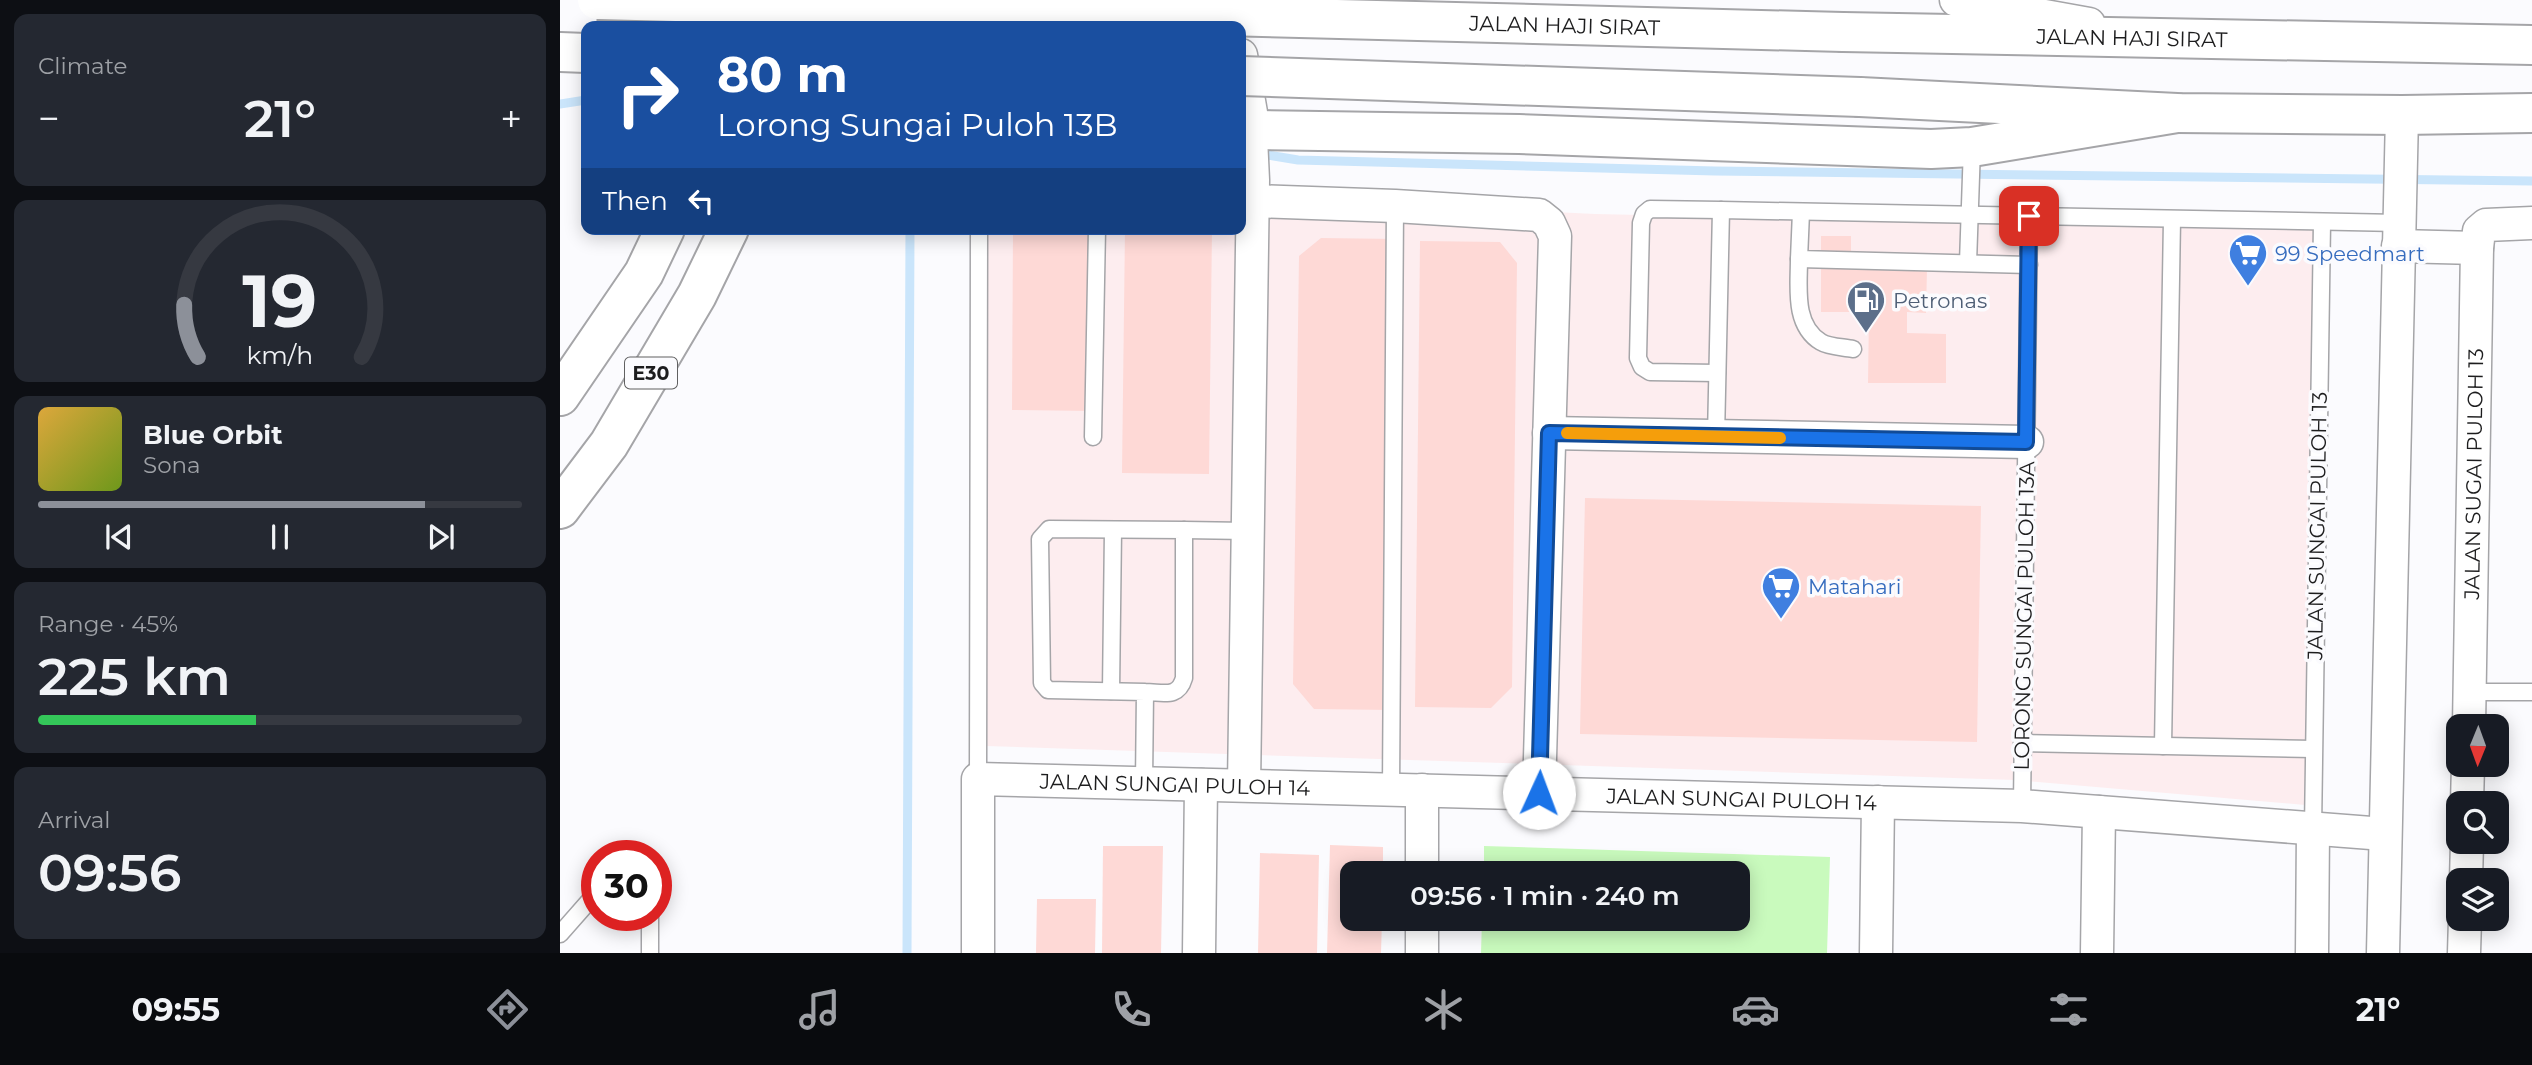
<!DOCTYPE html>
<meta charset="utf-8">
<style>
:root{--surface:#171b24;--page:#242831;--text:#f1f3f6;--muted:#9ea1a6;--line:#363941;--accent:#8c9099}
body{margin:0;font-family:Montserrat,sans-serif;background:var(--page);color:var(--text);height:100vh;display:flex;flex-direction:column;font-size:26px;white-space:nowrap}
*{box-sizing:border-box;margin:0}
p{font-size:23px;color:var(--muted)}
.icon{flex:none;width:38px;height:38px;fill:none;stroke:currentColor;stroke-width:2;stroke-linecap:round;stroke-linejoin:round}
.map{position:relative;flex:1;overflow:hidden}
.drawer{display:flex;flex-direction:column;gap:14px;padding:14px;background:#0d0f14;width:560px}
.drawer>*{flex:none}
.banner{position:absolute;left:21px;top:21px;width:665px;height:214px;border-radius:14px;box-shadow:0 4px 18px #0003;background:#1a4fa0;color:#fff;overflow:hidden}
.needle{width:46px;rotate:181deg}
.controls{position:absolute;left:1886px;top:714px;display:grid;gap:14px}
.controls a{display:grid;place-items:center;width:63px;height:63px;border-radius:14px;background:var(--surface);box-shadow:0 4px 18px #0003;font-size:35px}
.speed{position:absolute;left:21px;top:840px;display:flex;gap:14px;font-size:35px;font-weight:700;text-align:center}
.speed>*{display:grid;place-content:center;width:91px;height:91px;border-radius:50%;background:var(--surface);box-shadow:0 4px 18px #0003;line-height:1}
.speed .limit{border:10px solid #d22;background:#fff;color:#111}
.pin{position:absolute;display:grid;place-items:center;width:60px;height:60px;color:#fff;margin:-30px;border-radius:14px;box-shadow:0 4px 10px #0006}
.me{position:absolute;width:77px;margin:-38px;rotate:2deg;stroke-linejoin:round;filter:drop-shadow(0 0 5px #0008)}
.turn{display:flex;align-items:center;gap:24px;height:147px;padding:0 21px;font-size:32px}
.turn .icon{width:91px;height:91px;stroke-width:2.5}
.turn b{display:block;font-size:49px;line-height:60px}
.then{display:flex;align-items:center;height:66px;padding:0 21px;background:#0003;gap:14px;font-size:26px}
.big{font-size:52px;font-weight:600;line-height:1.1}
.drawer .card{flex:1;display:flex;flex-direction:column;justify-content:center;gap:10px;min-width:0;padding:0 24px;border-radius:14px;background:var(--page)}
.drawer .dial{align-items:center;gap:0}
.dial svg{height:182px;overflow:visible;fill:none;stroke:var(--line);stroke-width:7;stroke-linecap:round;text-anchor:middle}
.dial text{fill:var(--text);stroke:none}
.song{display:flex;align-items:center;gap:21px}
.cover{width:84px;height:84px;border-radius:10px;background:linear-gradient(135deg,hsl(40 70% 55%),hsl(80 70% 35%))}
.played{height:7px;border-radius:4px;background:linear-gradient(90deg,var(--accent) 80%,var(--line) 80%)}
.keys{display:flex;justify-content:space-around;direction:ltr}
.heat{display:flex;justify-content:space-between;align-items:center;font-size:38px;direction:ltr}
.charge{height:10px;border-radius:5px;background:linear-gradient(90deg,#34c759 45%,var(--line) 0)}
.trip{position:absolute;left:780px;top:861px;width:410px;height:70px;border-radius:14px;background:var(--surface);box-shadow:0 4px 18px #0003;font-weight:600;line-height:70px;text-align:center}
.dock{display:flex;height:112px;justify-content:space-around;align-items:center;background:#090b0e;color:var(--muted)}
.dock .icon{width:49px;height:49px}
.dock .current{color:var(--accent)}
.dock b{font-size:32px;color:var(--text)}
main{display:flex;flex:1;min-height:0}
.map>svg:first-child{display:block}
.commercial{fill:#fdedef}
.pitch{fill:#c9fabd}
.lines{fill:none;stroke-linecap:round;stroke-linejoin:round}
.stream{stroke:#cae5fb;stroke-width:9}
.building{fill:#fed9d6}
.lane-casing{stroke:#a5a5a8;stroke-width:19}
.street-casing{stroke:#a5a5a8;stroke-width:35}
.secondary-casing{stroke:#a5a5a8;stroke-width:42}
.highway-casing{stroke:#a5a5a8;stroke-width:42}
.lane{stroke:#fff;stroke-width:16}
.street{stroke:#fff;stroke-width:32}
.secondary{stroke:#fff;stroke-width:38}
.highway{stroke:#fff;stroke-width:38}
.secondary-bridge-casing{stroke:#a5a5a8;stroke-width:42;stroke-linecap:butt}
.secondary-bridge{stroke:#fff;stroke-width:38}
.route-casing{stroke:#114b97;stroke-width:18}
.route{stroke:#1a73e8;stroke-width:12}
.slow{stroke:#f59e0b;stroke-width:12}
.labels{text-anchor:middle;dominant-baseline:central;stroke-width:7;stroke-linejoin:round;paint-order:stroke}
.shield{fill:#fbfbfe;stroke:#606061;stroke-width:2}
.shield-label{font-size:19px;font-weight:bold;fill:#1d1d1e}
.street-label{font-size:21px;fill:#1d1d1e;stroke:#fbfbfe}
.shop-label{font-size:21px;fill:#366cbe;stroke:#fbfbfe;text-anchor:start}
.service-label{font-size:21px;fill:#4e5e75;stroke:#fbfbfe;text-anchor:start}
</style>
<main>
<section class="drawer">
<div class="card"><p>Climate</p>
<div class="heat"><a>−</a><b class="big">21°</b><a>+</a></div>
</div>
<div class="card dial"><svg viewBox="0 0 100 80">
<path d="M14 69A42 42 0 1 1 86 69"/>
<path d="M14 69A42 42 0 0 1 8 46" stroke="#8c9099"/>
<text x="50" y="56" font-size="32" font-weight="700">19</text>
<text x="50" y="72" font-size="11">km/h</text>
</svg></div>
<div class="card">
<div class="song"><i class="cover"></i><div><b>Blue Orbit</b><p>Sona</p></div></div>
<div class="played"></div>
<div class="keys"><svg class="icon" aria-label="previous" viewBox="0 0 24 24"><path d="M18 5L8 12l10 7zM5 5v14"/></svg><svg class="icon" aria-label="pause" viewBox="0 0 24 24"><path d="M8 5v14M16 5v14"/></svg><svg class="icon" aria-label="next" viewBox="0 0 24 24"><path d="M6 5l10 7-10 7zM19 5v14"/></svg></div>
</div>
<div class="card"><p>Range · 45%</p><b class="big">225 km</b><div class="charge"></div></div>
<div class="card"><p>Arrival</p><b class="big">09:56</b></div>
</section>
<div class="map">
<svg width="1972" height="953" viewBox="0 0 1972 953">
<rect width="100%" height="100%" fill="#fbfbfe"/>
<path class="commercial" d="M681 197 1035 214 1755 230 1745 805 1455 780 426 746 428 229H681Z"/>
<path class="pitch" d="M924 846 1270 857 1267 953H921L922 919H1178V873H924Z"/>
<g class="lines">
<g class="stream">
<path d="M0 104 26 100"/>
<path d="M696 153 738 160 1155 171 1972 181"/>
<path d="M347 953 350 229"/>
</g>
</g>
<g class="building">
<path d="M453 229H535L533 411 452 410Z"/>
<path d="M565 229H652L649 474 562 473Z"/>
<path d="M1261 236H1291V267L1367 268 1366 313 1347 312V333L1386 334V383H1308L1309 312H1261Z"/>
<path d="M761 238 837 239 831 710 754 709 733 684 739 256Z"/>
<path d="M860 241 940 242 957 263 952 687 931 708 855 707Z"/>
<path d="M1025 498 1421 506 1417 742 1020 734Z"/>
<path d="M770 845 823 847V873H793V919H822L821 953H767Z"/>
<path d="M543 846H603L601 953H542Z"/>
<path d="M700 853 759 855 757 953H698Z"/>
<path d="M477 899H536L535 953H476Z"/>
</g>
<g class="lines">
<g class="lane-casing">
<g id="lane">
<path d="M1241 212 1239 259 1469 265"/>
<path d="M1239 259C1239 287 1233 325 1261 342 1269 347 1284 347 1293 349"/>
<path d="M1408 263 1412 147"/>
<path d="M1157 373 1090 372 1082 367 1078 358 1081 223 1084 214 1090 209 1161 210"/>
<path d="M533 437 537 229"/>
<path d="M1156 437 1161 210 1839 223"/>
<path d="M624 530 687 531"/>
<path d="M551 691 553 530"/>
<path d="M1909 692H1972"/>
<path d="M1462 743 1753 749"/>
<path d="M1603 746 1612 220"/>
<path d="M418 779 419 229"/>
<path d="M584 783 585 692 488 690 482 683 480 539 489 529 624 530V678C618 699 603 692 585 692"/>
<path d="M831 789 835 206"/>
<path d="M1462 806 1469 217"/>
<path d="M1753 829 1762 223"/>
<path d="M90 915V953"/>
<path d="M0 934 37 892"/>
</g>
</g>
<g class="street-casing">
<g id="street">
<path d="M1396 0 1529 24"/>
<path d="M681 55 694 130 691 138 693 180 684 785"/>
<path d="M693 201 835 206 979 215 989 223 995 236 979 793"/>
<path d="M1838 246 1917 248"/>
<path d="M989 433 1467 442"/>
<path id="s1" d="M1909 726 1917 248 1919 231 1926 225 1972 223"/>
<path d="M1907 803 1908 765"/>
<path d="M862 873V790"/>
<path d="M1906 880 1907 842"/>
<path id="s2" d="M418 953V779L1462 806 1824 834"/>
<path d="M639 953 641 785"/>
<path d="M862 953V919"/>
<path d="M1316 953 1318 802"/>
<path d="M1537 953 1539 812"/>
<path d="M1752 953 1753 829"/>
<path d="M1823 953 1842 115"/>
<path d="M1904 953 1905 919"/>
</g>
</g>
<g class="secondary-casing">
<g id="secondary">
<path id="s3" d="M1283 32 1972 45"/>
<path d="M0 52 26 53"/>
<path d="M1300 97 1617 113 1842 115 1972 113"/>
<path d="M694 130 959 134 1371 149 1412 147 1617 113"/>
</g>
</g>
<g class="highway-casing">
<g id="highway">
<path d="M0 396 84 273 105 229"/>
<path d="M0 509 49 444 137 295 169 229"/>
</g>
</g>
<use href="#lane" class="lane"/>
<use href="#street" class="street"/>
<use href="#secondary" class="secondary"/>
<use href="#highway" class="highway"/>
<g class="secondary-bridge-casing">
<g id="secondary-bridge">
<path id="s4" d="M37 0 1283 32"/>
<path d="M681 76 1300 97"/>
</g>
</g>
<use href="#secondary-bridge" class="secondary-bridge"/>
</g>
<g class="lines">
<g class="route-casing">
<path id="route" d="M979 793 989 433 1466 442 1469 216"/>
</g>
<use href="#route" class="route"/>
<path class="slow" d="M1007 433 1220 438"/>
</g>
<defs>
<g id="supermarket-pin" transform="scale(2.0125)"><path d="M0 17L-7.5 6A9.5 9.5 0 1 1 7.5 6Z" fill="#3f7fe0" stroke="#fbfbfe"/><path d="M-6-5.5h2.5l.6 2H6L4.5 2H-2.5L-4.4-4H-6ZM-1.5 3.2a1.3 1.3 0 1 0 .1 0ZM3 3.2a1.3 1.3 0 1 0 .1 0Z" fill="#fff"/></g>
<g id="fuel-pin" transform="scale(2.0125)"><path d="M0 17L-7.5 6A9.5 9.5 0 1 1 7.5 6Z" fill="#5c6f8a" stroke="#fbfbfe"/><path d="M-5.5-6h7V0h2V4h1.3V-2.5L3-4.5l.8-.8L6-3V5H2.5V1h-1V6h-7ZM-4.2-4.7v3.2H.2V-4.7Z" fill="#fff"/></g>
</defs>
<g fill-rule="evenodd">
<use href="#supermarket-pin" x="1688" y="253"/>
<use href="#fuel-pin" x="1306" y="300"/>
<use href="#supermarket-pin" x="1221" y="586"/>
</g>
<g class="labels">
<rect class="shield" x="65" y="357.5" width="52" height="31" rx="5"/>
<g class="shield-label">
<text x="91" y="373">E30</text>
</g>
<g class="street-label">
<text stroke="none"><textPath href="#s4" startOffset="968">JALAN HAJI SIRAT</textPath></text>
<text stroke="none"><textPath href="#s3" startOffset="289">JALAN HAJI SIRAT</textPath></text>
<text stroke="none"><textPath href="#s1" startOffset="252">JALAN SUGAI PULOH 13</textPath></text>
<text transform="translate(1757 526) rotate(-89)">JALAN SUNGAI PULOH 13</text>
<text transform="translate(1464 616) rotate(-89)">LORONG SUNGAI PULOH 13A</text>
<text stroke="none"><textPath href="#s2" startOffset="371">JALAN SUNGAI PULOH 14</textPath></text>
<text stroke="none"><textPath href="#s2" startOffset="938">JALAN SUNGAI PULOH 14</textPath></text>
</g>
<g class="shop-label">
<text x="1715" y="253">99 Speedmart</text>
<text x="1248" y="586">Matahari</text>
</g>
<g class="service-label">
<text x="1333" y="300">Petronas</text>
</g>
</g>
</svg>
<div class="controls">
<a><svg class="needle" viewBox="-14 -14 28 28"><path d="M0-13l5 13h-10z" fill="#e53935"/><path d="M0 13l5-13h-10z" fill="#9ea1a6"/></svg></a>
<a><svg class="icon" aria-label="search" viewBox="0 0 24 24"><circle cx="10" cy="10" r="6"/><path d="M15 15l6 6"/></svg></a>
<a><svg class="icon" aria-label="layers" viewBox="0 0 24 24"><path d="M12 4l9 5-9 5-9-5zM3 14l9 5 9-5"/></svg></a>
</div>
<div class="speed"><div class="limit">30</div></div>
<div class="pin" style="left:1469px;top:216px;background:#d93025"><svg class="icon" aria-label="arrive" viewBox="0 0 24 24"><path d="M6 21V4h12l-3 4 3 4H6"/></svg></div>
<svg class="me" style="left:979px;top:793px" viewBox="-20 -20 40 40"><circle r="19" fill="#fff"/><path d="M0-13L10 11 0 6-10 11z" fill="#1a73e8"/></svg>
<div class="trip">09:56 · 1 min · 240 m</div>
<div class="banner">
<div class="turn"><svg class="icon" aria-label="right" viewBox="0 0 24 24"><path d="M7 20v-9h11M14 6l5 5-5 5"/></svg><div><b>80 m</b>Lorong Sungai Puloh 13B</div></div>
<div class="then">Then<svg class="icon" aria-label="left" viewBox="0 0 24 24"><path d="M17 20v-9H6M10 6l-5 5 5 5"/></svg></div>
</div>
</div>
</main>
<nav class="dock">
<b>09:55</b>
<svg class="icon current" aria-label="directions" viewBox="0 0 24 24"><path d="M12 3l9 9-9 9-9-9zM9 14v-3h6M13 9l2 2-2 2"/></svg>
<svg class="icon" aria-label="music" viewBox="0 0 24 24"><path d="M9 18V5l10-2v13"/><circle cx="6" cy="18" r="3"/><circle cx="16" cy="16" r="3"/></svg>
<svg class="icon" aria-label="phone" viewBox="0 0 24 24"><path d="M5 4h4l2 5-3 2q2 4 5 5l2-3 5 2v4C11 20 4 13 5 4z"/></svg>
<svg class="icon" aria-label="climate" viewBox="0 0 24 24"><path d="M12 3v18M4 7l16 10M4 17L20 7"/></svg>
<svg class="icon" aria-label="car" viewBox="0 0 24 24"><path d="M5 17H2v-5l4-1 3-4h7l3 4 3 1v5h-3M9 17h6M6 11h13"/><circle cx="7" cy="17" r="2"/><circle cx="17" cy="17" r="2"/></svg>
<svg class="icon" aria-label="filters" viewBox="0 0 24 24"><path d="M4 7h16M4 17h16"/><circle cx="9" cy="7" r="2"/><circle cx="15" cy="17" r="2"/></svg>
<b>21°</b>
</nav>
